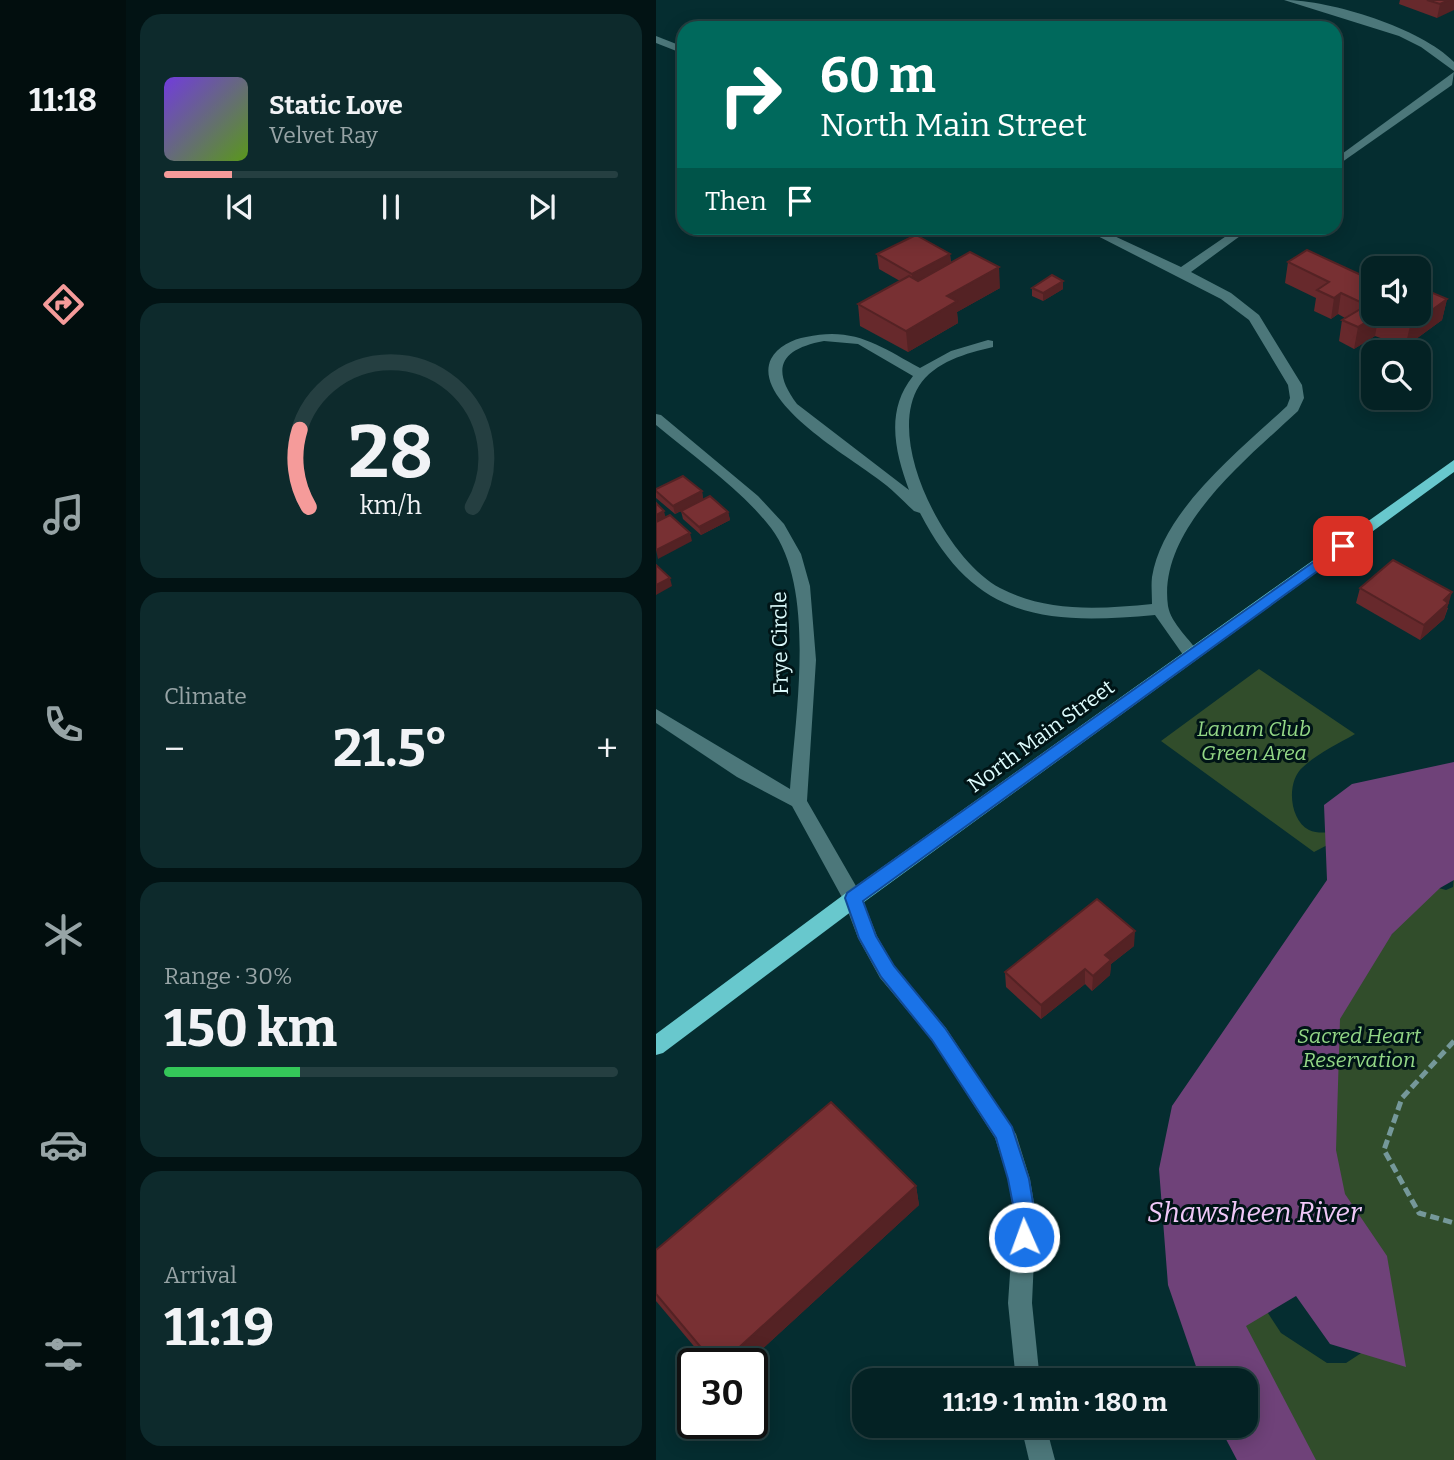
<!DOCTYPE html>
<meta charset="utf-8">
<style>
:root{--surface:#042224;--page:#0d2a2c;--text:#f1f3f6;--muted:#97a4a6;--line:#253f41;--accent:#f59b9a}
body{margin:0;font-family:Bitter,serif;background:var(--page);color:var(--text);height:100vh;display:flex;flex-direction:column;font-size:26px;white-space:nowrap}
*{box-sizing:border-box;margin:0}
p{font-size:23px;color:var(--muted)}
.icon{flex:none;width:38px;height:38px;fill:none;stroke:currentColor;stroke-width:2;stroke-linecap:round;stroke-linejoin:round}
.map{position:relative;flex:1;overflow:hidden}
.drawer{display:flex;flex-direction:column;gap:14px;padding:14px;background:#021314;width:530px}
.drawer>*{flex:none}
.banner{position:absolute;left:21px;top:21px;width:665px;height:214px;border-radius:21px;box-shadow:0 4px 18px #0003,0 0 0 2px var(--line);background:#00695c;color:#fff;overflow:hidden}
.buttons{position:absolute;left:705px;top:256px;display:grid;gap:14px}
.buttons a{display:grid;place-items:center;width:70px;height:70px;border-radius:14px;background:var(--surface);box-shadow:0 4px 18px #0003,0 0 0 2px var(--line);font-size:35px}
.speed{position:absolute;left:21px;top:1348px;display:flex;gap:14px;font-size:35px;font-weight:700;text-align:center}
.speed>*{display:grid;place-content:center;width:91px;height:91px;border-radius:50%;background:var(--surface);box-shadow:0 4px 18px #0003,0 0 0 2px var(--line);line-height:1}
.speed .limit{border:4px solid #111;border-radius:10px;background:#fff;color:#111}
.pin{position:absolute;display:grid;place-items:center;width:60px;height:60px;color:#fff;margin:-30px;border-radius:14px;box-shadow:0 4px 10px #0006}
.me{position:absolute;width:77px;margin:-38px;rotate:358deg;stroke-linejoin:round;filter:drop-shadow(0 0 5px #0008)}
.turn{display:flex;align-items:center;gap:24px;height:147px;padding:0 28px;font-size:32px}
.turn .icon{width:91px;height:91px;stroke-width:2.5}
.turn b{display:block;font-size:49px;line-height:60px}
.then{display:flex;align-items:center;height:66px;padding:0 28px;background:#0003;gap:14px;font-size:26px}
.big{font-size:52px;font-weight:700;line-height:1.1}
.drawer .card{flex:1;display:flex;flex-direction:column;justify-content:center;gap:10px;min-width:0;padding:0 24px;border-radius:21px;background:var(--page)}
.drawer .dial{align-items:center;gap:0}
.dial svg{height:182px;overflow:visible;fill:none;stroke:var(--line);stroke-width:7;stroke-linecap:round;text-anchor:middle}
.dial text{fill:var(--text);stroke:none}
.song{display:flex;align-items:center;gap:21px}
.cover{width:84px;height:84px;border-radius:10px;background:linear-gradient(135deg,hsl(260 70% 55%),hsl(90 70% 35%))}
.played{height:7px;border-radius:4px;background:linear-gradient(90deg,var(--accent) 15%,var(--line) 15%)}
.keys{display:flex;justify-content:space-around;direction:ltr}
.heat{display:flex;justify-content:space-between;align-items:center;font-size:38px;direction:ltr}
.charge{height:10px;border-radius:5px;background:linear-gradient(90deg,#34c759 30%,var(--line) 0)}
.trip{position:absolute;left:196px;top:1368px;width:406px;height:70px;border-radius:21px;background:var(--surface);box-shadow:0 4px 18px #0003,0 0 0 2px var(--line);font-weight:700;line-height:70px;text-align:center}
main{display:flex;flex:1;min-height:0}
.tab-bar{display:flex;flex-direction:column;width:126px;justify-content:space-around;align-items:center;background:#020e0e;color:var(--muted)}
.tab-bar .icon{width:49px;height:49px}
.tab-bar .current{color:var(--accent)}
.tab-bar b{font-size:32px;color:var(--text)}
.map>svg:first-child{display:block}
.green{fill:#314d2b}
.water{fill:#6f4279}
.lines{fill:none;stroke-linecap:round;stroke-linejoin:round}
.path{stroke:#75989a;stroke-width:5;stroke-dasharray:9 4.5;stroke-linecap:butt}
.lane{fill:#4c777a;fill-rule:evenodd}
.street{fill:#4c777a;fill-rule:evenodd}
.primary{fill:#68c8cd;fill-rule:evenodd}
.wall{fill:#67292c}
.shaded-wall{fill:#542224}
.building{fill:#783033;stroke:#542224;stroke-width:2}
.route{fill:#1a73e8;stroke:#114b97;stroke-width:2}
.labels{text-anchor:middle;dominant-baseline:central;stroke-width:6;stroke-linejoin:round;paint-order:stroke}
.street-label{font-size:21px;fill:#ddfcfd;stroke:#001416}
.park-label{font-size:21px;font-style:italic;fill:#93d786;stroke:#001416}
.near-water-label{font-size:28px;font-style:italic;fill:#f0c8f8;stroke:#001416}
</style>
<main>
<nav class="tab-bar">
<b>11:18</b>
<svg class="icon current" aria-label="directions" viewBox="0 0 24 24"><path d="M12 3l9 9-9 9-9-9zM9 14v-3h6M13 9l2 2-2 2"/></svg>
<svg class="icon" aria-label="music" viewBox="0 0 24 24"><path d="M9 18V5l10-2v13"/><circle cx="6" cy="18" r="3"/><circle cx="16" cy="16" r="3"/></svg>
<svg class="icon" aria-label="phone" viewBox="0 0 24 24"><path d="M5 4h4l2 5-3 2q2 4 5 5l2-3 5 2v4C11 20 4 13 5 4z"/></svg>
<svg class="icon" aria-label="climate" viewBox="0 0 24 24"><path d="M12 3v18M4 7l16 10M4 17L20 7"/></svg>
<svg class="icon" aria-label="car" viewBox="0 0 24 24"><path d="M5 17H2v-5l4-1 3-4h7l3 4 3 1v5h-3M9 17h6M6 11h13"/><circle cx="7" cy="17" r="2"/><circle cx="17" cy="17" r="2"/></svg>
<svg class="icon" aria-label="filters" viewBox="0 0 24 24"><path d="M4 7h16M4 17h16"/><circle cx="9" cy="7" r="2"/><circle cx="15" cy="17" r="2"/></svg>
</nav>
<section class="drawer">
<div class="card">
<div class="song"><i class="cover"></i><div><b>Static Love</b><p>Velvet Ray</p></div></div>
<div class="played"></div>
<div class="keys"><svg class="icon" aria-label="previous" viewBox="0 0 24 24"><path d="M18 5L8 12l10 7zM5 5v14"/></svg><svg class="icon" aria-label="pause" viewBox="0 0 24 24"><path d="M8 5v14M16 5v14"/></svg><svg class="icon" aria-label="next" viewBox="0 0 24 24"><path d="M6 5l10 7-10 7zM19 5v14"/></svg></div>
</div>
<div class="card dial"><svg viewBox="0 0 100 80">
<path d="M14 69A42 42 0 1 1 86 69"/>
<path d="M14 69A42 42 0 0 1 10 35" stroke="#f59b9a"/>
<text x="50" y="56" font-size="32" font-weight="700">28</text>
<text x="50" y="72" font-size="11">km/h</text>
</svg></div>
<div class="card"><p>Climate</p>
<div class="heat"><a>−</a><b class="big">21.5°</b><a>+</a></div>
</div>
<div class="card"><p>Range · 30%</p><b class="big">150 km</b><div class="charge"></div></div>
<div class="card"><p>Arrival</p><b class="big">11:19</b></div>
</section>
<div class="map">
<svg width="798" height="1460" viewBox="0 0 798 1460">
<rect width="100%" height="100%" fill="#052d30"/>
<g class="green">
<path d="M603 669 699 734C682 744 662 753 647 767 630 781 633 820 653 830 661 834 672 832 681 832L683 839 658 852 505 741Z"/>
<path d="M798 872V1460H595L590 1426V1381L574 1107 608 1307 625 1333 671 1363H690L713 1348 616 1081 775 886 790 890 797 887Z"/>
</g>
<path class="water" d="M798 762V880L784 888 736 934 684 1019 680 1150 689 1194 731 1256 750 1367 674 1344 640 1296 590 1326 660 1460H581L563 1426H590V1381H545L512 1285 503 1169 516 1106 671 880 668 805 696 784Z"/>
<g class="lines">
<path class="path" d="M798 1041 746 1098 728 1150 763 1213 798 1223"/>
<g class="lane">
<path d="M628 0C675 0 765 28 798 62V71L765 47 743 36Z"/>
<path d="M0 36 28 47V54L0 43Z"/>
<path d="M798 72 796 85 679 167V159Z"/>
<path d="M426 228H441L525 267 582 228H595L535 272 575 293 603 315 646 385 648 398 642 411C592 458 501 529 512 606 515 624 535 640 544 655L536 661 530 659 499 615C389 625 319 620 264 513L258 511C246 500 235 488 222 479 194 457 95 401 115 359 121 347 137 339 150 337 198 326 224 346 264 368L295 351 332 340 337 341V347C311 353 278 362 263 386 228 442 292 561 344 588 391 613 445 609 496 604 496 595 495 586 496 577 507 510 583 451 631 406L634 398 632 385 593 320 565 299ZM168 341 202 344 257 376C229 411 239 452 253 490L141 404C114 368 125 349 168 341Z"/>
</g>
<g class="street">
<path d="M0 414 5 415 102 496 128 524 145 554 154 586 160 660 151 801 204 893 221 936 238 966 290 1028 360 1134 374 1179 380 1215 376 1303 384 1381H360L352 1303 358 1215 352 1179 339 1138 276 1040 224 978 202 938 188 901 136 806 81 777 0 723V709L134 789C139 718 161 589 115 528 84 488 39 458 0 425Z"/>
<path d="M365 1426H390L399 1460H373Z"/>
</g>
<path class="primary" d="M798 460V472L204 905 7 1053 0 1055V1034L190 893Z"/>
</g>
<g class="wall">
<path d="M744 0H798L781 18 743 4Z"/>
<path d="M221 254H294L295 263 344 288 301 312 302 323 252 352 204 326 202 304 244 281 223 269Z"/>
<path d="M632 262 705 275 718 313 771 296 791 299 786 320 749 347 719 336 698 349 683 341 686 320 689 318 682 314 675 319 658 311 660 298 629 283Z"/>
<path d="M376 288 407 289 387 301 376 296Z"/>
<path d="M0 489 46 491 47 499 72 512 74 520 45 535 27 519 25 511 19 514 0 498Z"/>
<path d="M704 588 792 608 788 619 764 640 700 603Z"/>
<path d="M478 946 455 964 454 975 436 991 429 984 385 1019 350 987 349 972Z"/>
<path d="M260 1186 263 1205 91 1363H52L0 1301V1250Z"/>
</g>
<g class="shaded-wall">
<path d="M793 0H798V10L781 18 784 4Z"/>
<path d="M294 254 295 269 257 289 256 274Z"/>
<path d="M343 267 344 288 301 312 302 323 252 352 250 331 291 296Z"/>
<path d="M407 281V289L387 301V293Z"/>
<path d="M685 293 682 314 675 319 678 298Z"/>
<path d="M791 299 786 320 749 347 754 326Z"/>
<path d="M723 314 719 336 698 349 702 327Z"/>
<path d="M46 491 47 499 19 514 17 506Z"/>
<path d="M8 511 10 519 0 524V515Z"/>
<path d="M72 512 74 520 45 535 43 527Z"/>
<path d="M34 533 36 541 2 559 0 550Z"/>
<path d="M14 578 16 586 0 595V585Z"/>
<path d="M796 592 788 619 764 640 768 625 788 600Z"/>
<path d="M479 931 478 946 455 964 454 975 436 991 437 976 449 955Z"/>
<path d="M429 969V984L385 1019V1005Z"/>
<path d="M260 1186 263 1205 91 1363H66Z"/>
</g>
<g class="building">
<path d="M771 0H793L784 4Z"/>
<path d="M260 235 294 254 256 274 221 254Z"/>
<path d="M651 250 705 275 730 260 748 268H718V313H763V293L771 296 777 293 791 299 754 326 723 314 702 327 686 320 711 305 685 293 678 298 661 290 673 282 632 262Z"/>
<path d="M314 252 343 267 291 296 301 301 250 331 202 304 253 276 262 281Z"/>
<path d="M396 275 407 281 387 293 376 288Z"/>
<path d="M27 476 46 491 17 506 0 491V489Z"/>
<path d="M54 496 72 512 43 527 25 511Z"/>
<path d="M0 503 8 511 0 515Z"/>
<path d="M14 515 34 533 0 550V522Z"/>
<path d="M737 560 796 592 788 600 792 603 768 625 704 588Z"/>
<path d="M0 565 14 578 0 585Z"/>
<path d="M441 899 479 931 449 955 455 960 437 976 429 969 385 1005 349 972Z"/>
<path d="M175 1102 260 1186 66 1363H58L0 1294V1250Z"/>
</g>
<path class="route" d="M687 541 692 542V549L207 901 220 936 238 966 289 1028 356 1127 373 1179 379 1215 375 1244 368 1247 360 1244 357 1237 359 1215 352 1179 340 1138 276 1040 225 977 203 938 189 898 191 893Z"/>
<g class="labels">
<g class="street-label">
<text transform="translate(124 643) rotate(-91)">Frye Circle</text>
<text transform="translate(385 736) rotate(-36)">North Main Street</text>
</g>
<g class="park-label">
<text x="598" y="729">Lanam Club<tspan x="598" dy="24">Green Area</tspan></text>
<text x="703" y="1036">Sacred Heart<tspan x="703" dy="24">Reservation</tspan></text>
</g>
<g class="near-water-label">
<text x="598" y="1212">Shawsheen River</text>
</g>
</g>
</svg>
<div class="buttons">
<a><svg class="icon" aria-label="sound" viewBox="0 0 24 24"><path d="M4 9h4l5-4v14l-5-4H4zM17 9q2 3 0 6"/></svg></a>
<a><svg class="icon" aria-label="search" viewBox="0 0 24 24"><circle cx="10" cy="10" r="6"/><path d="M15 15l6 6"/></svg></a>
</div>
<div class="speed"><div class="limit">30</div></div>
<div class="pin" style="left:687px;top:546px;background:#d93025"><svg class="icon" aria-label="arrive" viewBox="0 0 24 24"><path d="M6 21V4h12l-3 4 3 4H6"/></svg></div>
<svg class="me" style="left:368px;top:1237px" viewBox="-20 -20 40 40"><circle r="17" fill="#1a73e8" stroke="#fff" stroke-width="3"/><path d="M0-11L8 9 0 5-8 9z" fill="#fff"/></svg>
<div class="trip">11:19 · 1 min · 180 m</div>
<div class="banner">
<div class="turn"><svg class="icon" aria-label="right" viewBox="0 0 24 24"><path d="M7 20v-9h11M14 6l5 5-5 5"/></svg><div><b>60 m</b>North Main Street</div></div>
<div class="then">Then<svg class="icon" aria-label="arrive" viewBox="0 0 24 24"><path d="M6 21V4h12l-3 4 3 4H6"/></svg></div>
</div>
</div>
</main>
